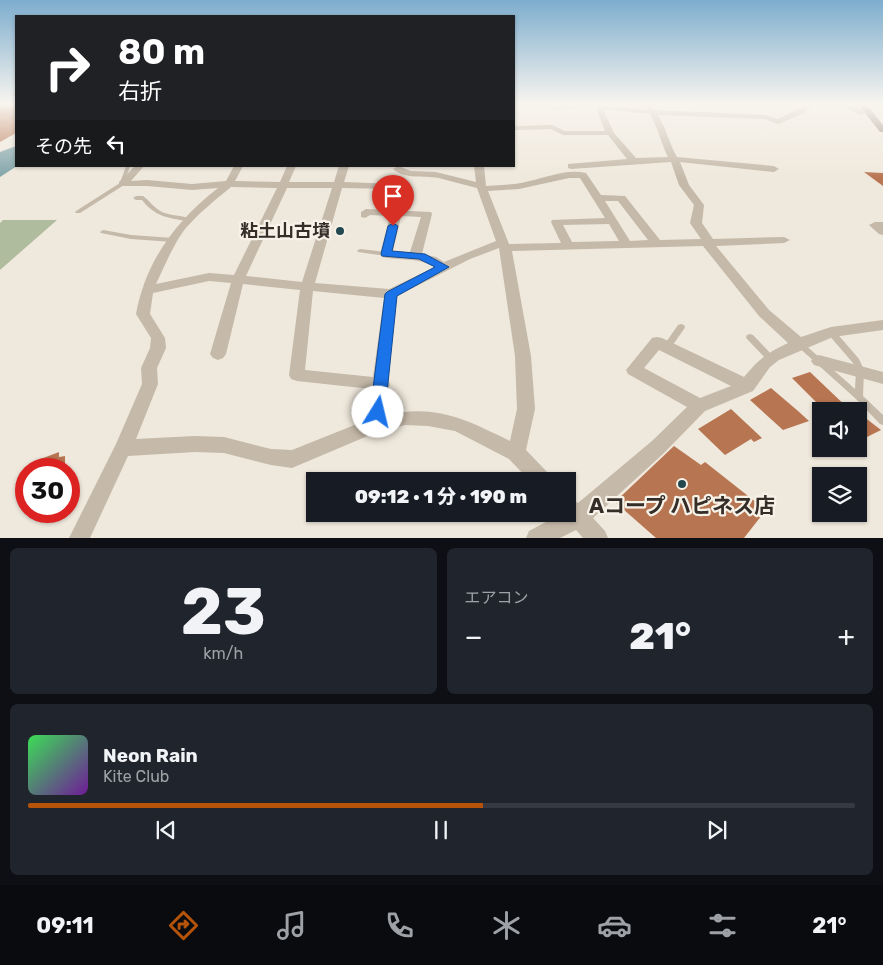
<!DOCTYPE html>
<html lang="ja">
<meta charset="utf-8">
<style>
:root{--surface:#171b24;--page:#20242c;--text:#f1f3f6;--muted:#9ea1a6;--line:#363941;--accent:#b45309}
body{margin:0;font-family:Rubik,"Noto Sans JP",sans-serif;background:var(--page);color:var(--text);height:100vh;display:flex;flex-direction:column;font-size:19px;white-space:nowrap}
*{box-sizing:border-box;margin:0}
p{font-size:16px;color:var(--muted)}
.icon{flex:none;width:28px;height:28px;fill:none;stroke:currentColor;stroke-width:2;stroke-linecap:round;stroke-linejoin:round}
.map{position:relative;height:538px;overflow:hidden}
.side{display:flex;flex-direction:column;gap:10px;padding:10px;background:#0d0f14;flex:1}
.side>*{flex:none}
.hud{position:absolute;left:15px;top:15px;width:500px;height:152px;border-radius:0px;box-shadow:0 1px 4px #0004;background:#202124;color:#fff;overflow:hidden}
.fabs{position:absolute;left:812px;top:402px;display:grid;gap:10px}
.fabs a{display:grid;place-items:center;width:55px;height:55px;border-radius:0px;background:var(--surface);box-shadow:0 1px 4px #0004;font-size:25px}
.speed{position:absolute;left:15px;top:458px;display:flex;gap:10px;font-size:25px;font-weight:700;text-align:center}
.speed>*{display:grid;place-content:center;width:65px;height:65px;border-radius:50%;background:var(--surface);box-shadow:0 1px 4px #0004;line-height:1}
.speed .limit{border:8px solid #d22;background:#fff;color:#111}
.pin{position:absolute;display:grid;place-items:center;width:42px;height:42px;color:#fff;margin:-51px -21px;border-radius:50% 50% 50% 0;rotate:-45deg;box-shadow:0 0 5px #0007}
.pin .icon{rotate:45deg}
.me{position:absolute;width:55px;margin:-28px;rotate:9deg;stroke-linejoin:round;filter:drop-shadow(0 0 4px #0008)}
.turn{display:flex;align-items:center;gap:18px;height:105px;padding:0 20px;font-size:22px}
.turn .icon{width:65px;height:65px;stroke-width:2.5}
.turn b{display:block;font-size:35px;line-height:42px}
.then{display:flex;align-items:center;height:48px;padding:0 20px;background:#0003;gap:10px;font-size:19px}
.big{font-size:38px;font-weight:800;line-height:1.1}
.side .card{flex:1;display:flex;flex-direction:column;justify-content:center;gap:8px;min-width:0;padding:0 18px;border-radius:8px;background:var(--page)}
.side .dial{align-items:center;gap:0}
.dial b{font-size:65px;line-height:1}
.song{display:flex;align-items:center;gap:15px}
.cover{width:60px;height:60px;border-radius:8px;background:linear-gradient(135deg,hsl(130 70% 55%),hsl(280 70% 35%))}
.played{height:5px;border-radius:2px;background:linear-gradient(90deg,var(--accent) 55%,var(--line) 55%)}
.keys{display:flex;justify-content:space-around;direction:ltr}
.heat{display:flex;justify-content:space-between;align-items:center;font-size:28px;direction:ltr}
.side .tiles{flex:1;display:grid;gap:10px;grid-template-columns:1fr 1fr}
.card:last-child{grid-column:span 2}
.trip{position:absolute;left:306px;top:472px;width:270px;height:50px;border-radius:0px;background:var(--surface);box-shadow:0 1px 4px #0004;font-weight:800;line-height:50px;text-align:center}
.tabs{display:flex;height:80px;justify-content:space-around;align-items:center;background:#090b0e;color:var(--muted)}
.tabs .icon{width:35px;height:35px}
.tabs .active{color:var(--accent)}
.tabs b{font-size:22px;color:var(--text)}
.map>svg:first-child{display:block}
.green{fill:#afbc9e}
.water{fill:#7ea2a8}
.building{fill:#b87551}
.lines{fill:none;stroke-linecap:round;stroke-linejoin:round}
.lane{fill:#c5b9a9;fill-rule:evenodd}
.street{fill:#c5b9a9;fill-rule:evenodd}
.secondary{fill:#99897b;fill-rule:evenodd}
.route{fill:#1a73e8;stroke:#114b97}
.poi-dot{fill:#234850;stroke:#f7f2e8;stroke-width:2}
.labels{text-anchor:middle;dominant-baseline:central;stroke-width:4.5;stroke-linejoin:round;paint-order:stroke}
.poi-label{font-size:18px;font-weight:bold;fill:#342d28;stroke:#f7f2e8;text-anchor:end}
.near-poi-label{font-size:21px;font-weight:bold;fill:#342d28;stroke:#f7f2e8}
</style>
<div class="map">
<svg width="883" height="538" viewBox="0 0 883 538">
<rect width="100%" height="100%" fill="#efe8dc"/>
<path class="green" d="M3 220H57L0 270V223Z"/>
<path class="water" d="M16 146 17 166 0 177V152Z"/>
<g class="building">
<path d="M0 104H16V133L0 142Z"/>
<path d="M864 172 883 173V186Z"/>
<path d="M810 372 851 411H825L792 378Z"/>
<path d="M771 388 798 411 809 421 783 430 750 400Z"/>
<path d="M731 409 762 438 754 442 751 439 725 455 698 429Z"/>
<path d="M859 413 881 430 865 438 859 433Z"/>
<path d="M674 446 701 465 705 462 757 503 753 509 762 515 744 538H656L615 502Z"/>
<path d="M59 452V457L65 456V469H37L38 460Z"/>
</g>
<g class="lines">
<g class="lane">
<path d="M126 166H130L124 185 80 213H76L75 212 76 211 120 183Z"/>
<path d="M143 196C150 201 154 208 162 212 171 216 182 215 190 219L187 221C168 218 154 216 142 200H136L133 198 136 196Z"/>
<path d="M103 230 131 235 173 238 176 240 173 242 131 239 101 233 100 232Z"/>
<path d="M360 249 386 252 389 254 386 256 358 252 357 251 358 250Z"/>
<path d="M681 324 684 325 685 327 684 329 670 349 667 350 664 349 663 347 664 345 678 325Z"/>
<path d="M831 329 834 330 859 359 864 370 863 396 883 415V425L880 424 856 399 796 345 797 343 800 342 803 343 855 389 856 370 853 363 828 334 827 332 828 330Z"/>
<path d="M750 334 753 335 774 357 775 359 774 361 771 362 768 361 747 339 746 337 747 335Z"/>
</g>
<g class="street">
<path d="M575 104H594L648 110 644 104H651L655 110 766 115 778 119 807 104H815L802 114 778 124 765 119 658 115C666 128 669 143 677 157L774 166 779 169 774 172 680 162 689 185 704 205 702 223 713 239 784 237 790 240 784 243 716 246 769 310 801 337 831 327 883 320V330L833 337 779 360 770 367 753 391 705 411 664 453 593 518 605 531 608 538H583L576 530 560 538H526L529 531 561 514H568V497L578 503 652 441 687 407 628 374 626 370 652 338 657 337 662 338 744 377C759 359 767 353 788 343L759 316 703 246 512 251 531 356 535 409 526 450 550 475 553 481H530L509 459 455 431 428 426 405 425 377 432 292 468 271 465 224 453 195 452 128 456 90 538H69L116 444 142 384 141 368 150 348 151 338 136 314C146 260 176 221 218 188L192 190 147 186H119V182L135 166H144L131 181 147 180 192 184 226 181 234 166H243L235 181 280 182 287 166H296L289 182H334L339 166H349L344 182 396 184V188L393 189 342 188 315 283 389 289 435 267C418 257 400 261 382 257L380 254 390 216 370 215 365 218 361 217V212L366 209 431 212 432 214 422 254 436 257 444 262 496 241 477 188C464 185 451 181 439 178 423 175 406 180 393 169L398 166 411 171 436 172 476 182 474 166H484L486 186C498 185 510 185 521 183 542 179 566 168 586 173L601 195 625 196 660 240 701 239 690 223 694 205 679 185 671 162 571 169 568 168V164L627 159 608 135H563L551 129 514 130V126L552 125 565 131H605L596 108 585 107 554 110 550 108 554 106ZM603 109 650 114C658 128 661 143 668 157L636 158 614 133ZM569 178H580L605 218 552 220 551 222 561 243 509 244 488 191 519 189ZM231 187 277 188 234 275 209 273 156 284C165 265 173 245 185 229 199 213 215 200 231 187ZM287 188H332L302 282 246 276ZM605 201H618L648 240 630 241ZM401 216 421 217 410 252 393 251ZM609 224 619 241 572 242 563 225ZM499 248 515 356 517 409 510 441C465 419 436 404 385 415L388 389 390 384 388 381 397 296 470 259ZM209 281 231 283 210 354 213 358 218 360 223 358 226 354 243 284 300 290 289 375 291 379 297 381 371 389 367 420 292 450 271 449 224 437 195 436 136 439 158 384 157 368 166 348 165 338 150 314 153 293ZM313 291 384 298 373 377 305 370ZM659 350 731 386 700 398 644 368Z"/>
<path d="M840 104H849L867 113 860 115Z"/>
<path d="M875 222H883V235L879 234 869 225Z"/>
<path d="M819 355 883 372V384L814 365 811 361 814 357Z"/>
</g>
<path class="secondary" d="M858 104H866L883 125V132H880Z"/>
</g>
<linearGradient id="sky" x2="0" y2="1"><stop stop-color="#7dadce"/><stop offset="0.58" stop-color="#f8f5ef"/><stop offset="1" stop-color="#f8f5ef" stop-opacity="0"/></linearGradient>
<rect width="883" height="179" fill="url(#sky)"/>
<path class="route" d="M393 223 398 226 392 251 425 254 449 267 397 296 385 412 383 416 378 418 372 416 370 412 385 294 387 292 435 267 419 259 382 256 381 254 388 226Z"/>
<g class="poi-dot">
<circle cx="340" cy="231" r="5"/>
<circle cx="682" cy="484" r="5"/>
</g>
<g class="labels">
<g class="poi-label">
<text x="330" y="231">粘土山古墳</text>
</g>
<g class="near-poi-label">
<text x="682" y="505">Aコープ ハピネス店</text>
</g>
</g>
</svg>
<div class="fabs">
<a><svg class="icon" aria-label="sound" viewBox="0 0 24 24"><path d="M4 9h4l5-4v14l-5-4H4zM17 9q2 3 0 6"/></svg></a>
<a><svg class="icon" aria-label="layers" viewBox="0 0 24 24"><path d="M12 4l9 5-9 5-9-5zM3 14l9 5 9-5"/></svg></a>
</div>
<div class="speed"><div class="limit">30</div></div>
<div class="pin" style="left:393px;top:226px;background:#d93025"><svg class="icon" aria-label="arrive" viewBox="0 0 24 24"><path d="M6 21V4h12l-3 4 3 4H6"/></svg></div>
<svg class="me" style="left:378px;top:412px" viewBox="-20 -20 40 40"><circle r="19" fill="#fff"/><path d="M0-13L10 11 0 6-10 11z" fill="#1a73e8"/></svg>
<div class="trip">09:12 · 1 分 · 190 m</div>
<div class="hud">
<div class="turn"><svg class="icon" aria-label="right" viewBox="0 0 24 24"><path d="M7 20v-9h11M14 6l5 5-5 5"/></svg><div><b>80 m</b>右折</div></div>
<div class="then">その先<svg class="icon" aria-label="left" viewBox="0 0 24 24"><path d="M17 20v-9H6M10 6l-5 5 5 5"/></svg></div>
</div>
</div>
<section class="side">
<div class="tiles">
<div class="card dial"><b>23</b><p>km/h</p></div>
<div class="card"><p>エアコン</p>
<div class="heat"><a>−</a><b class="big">21°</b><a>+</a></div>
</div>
<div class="card">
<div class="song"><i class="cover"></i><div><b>Neon Rain</b><p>Kite Club</p></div></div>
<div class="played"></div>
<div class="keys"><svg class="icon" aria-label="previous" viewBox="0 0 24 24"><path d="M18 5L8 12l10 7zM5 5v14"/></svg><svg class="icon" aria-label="pause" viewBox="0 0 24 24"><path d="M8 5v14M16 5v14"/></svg><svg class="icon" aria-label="next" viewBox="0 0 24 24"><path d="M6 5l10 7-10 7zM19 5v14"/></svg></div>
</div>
</div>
</section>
<nav class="tabs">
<b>09:11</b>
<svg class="icon active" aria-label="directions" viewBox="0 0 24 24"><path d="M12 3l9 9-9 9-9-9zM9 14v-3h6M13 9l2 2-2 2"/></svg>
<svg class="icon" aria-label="music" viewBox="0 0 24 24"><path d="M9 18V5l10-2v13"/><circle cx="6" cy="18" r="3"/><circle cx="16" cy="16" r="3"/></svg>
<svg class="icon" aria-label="phone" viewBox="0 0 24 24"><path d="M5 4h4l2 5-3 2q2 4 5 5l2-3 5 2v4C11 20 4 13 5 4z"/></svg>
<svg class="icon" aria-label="climate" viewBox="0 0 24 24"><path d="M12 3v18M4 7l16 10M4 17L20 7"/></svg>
<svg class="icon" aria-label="car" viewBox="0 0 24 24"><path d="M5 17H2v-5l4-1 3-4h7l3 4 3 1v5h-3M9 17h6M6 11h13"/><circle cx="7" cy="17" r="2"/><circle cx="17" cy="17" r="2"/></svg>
<svg class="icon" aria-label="filters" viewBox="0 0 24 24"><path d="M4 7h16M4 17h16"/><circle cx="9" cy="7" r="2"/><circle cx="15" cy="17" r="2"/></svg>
<b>21°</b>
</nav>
